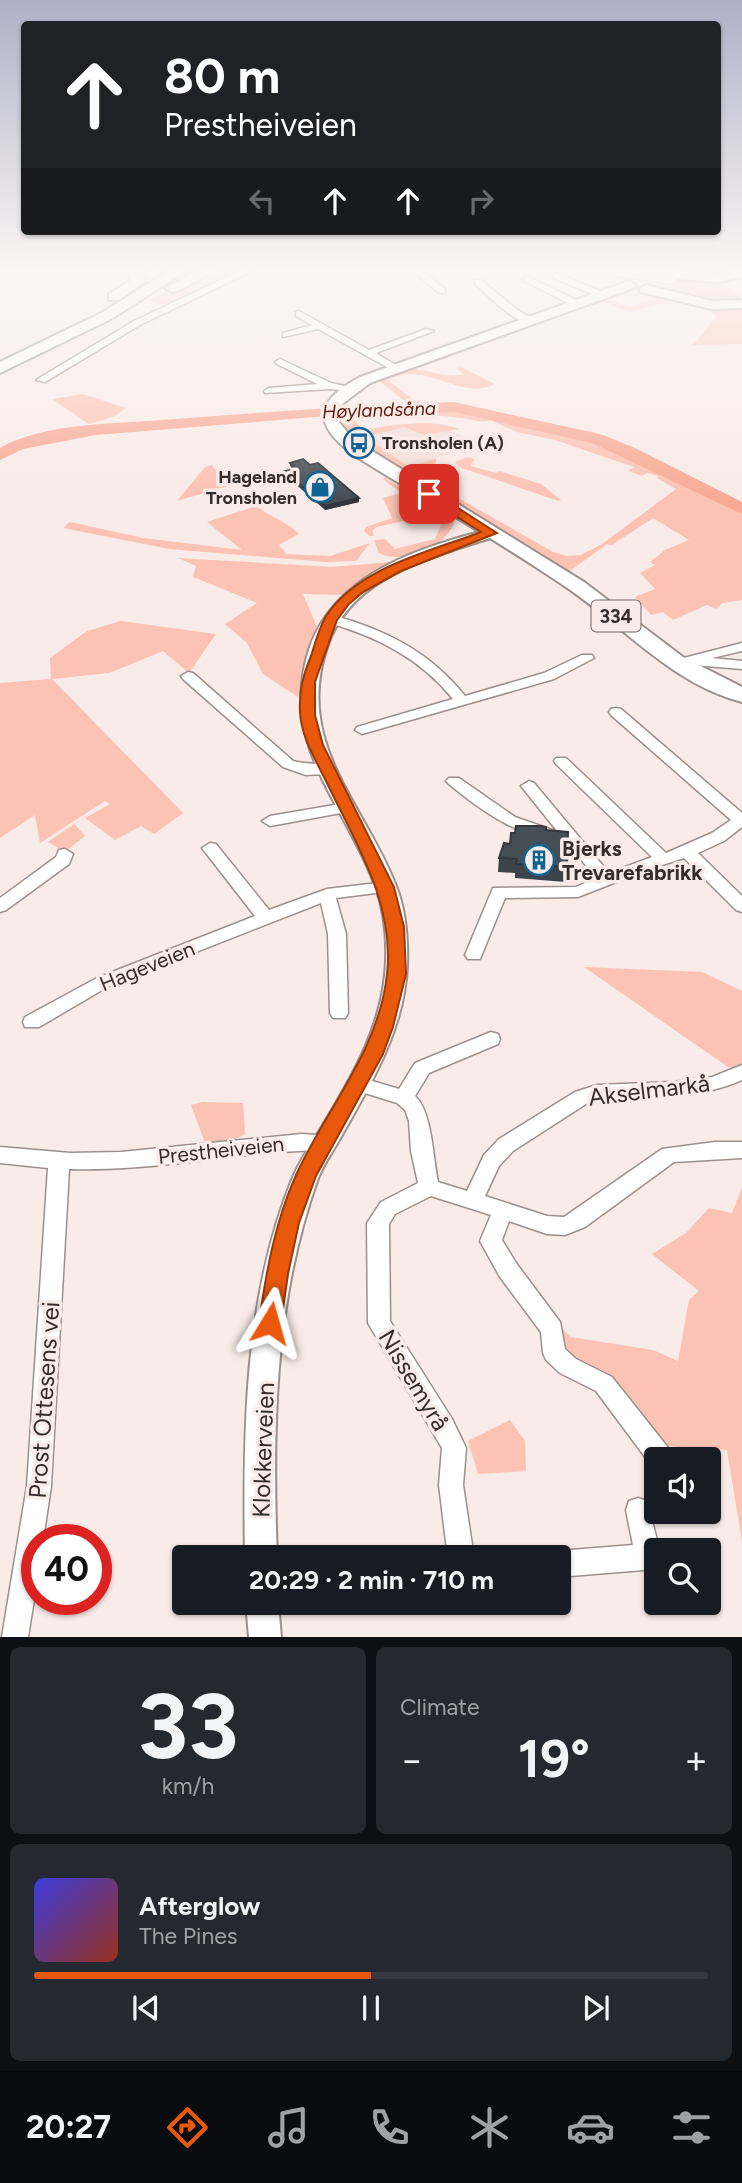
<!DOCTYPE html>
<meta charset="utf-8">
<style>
:root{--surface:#171b24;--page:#242831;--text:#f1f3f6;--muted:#9ea1a6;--line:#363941;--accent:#ea580c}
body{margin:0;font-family:Figtree,sans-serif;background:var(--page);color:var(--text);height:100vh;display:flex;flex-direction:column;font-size:26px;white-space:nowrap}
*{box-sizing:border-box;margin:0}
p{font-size:23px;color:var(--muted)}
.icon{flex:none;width:38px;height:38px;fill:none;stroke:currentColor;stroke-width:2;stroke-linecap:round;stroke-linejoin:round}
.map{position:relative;height:1637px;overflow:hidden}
.side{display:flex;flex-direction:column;gap:10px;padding:10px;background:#0d0f14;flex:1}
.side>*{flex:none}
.hud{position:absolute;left:21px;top:21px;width:700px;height:214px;border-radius:7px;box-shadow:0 2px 5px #0004;background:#202124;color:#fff;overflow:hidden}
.buttons{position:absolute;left:644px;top:1447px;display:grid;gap:14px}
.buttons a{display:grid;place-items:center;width:77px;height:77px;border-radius:7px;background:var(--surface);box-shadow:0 2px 5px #0004;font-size:35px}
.speed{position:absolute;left:21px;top:1524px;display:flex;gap:14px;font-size:35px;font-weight:700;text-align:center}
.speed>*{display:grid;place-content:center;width:91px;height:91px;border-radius:50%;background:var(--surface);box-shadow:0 2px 5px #0004;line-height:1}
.speed .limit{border:10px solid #d22;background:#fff;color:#111}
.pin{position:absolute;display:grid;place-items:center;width:60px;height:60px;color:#fff;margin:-30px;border-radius:14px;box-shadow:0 4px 10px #0006}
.me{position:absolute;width:77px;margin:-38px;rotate:8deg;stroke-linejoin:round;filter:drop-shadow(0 0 5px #0008)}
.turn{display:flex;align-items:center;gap:24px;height:147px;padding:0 28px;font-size:32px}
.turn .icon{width:91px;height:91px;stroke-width:2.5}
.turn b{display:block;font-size:49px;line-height:60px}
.lanes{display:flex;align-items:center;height:66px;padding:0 28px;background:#0003;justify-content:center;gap:35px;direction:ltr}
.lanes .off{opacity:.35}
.big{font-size:52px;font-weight:700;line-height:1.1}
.side .tile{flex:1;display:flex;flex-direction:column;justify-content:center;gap:10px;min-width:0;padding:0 24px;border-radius:10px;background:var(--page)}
.side .dial{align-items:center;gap:0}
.dial b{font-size:91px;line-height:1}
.song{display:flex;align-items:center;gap:21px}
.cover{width:84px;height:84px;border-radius:10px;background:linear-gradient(135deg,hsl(240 70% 55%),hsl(10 70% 35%))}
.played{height:7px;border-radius:4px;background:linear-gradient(90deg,var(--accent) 50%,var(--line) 50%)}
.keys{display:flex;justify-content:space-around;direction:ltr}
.heat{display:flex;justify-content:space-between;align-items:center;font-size:38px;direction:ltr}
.side .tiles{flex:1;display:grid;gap:10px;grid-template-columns:1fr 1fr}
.tile:last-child{grid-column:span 2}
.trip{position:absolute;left:172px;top:1545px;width:399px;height:70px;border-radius:7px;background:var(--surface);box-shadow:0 2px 5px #0004;font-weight:700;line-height:70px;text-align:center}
.tab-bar{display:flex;height:112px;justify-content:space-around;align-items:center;background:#090b0e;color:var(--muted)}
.tab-bar .icon{width:49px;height:49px}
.tab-bar .current{color:var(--accent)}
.tab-bar b{font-size:32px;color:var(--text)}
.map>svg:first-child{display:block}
.built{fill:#f4ded8}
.green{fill:#fcc2b3}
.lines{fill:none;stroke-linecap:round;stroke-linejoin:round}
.river{fill:#f7aa96;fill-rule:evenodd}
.minor-casing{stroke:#9c908c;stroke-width:3}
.tertiary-casing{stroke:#9c908c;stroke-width:4}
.primary-casing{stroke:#9c908c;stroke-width:4}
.trunk-casing{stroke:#9c908c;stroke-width:4}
.minor{fill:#fff;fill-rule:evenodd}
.tertiary{fill:#fff;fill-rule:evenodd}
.primary{fill:#fff;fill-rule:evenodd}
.trunk{fill:#fff;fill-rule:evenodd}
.primary-bridge-casing{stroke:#9c908c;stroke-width:17;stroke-linecap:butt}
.primary-bridge{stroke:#fff;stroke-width:15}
.wall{fill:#3c4349}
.shaded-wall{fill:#31373c}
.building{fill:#464e55;stroke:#31373c;stroke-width:2}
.route{fill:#ea580c;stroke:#983908;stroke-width:2}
.labels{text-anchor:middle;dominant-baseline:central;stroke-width:7;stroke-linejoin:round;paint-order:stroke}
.far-poi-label{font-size:18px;font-weight:bold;fill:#332e2c;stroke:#f9ebe7;text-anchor:start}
.far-water-label{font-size:19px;font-style:italic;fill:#5f1d0c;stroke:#f9ebe7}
.shield{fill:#f9ebe7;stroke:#6e6764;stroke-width:2}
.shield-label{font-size:19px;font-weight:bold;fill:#332e2c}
.poi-label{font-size:21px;font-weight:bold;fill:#332e2c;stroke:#f9ebe7;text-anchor:start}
.street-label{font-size:21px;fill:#332e2c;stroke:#f9ebe7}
.near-street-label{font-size:24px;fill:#332e2c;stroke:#f9ebe7}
</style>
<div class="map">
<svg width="742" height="1637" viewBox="0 0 742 1637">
<rect width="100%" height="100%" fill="#f9ebe7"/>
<path class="built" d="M404 427 424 435 447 429 486 446 465 453 454 452 409 467 365 437Z"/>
<g class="green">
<path d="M219 268H247L167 306 148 300Z"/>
<path d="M651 276C671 278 730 280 741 296 721 310 666 293 651 276Z"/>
<path d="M636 291H648L703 304 742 306V344L693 345 717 316 707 310 671 301 630 312 604 302 512 330 600 300 617 301V303C627 306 634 309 643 301H656V299Z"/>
<path d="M461 367 495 384C459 402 425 359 388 380L415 401 462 405 597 433 742 507V600L722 603 716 609 707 605 673 620 663 612 651 615 635 597 655 589 640 573 655 565 650 562 665 550 689 540 653 518 612 545 607 544 570 571H565L414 480C421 471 436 469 448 472H439L425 479 553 552 567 556 581 555 602 544 676 489 657 478 658 476 647 473 642 476 628 471 634 467 555 440 517 432 490 420C481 424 471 419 462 418 426 413 390 416 355 421L363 430C392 425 432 418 459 429L424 435 404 427 366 437 409 467 436 458V463L414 470H397L362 441 359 442 342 432 336 416 340 404 348 408 408 404 377 379C385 376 400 367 409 368 426 369 446 379 463 374L457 369Z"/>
<path d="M83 394 126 408 115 416 89 424 52 399Z"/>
<path d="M467 457 475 459 470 466 496 473 499 471 541 484 561 500 558 501 459 467 455 462Z"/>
<path d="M212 465 215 470 228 473 241 482 177 501 205 467Z"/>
<path d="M382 478H386L454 522C448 546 401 566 379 553L374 540 385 539 395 549 435 539 442 522 431 515 376 527 372 531 374 536H370L364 531 366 527 392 518 383 498 401 493Z"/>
<path d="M256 506C270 517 286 521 299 534L279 545 286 554 330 556 370 543 356 561 327 562 169 549 63 528 70 522 143 538 242 550 207 522Z"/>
<path d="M178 558 331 567 402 561 361 582 343 595 303 594 319 632 298 697 263 674 247 643 225 624 257 603 193 577 196 566Z"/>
<path d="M121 621 216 634 189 673 163 651 109 673 52 679 183 813 154 834 141 826 115 840 85 818 110 804 105 801 40 843 35 815 0 838V683L51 679 50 658 87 631Z"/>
<path d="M74 824 85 836 65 852 48 842Z"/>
<path d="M584 967 702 972 742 991V1069L728 1067Z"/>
<path d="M202 1102 243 1103 245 1134 236 1139 205 1143 191 1105Z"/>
<path d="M742 1188V1542L727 1450C715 1448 708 1449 696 1449 685 1450 673 1445 660 1445L572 1363 558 1341 563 1335 556 1321 570 1337 653 1350 678 1361 689 1300 699 1291 652 1254 686 1233 709 1208 732 1213Z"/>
<path d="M510 1420 525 1441 526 1471 478 1474 468 1441Z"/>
</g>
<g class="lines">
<path class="river" d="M454 402 603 435 635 448 742 502V514L592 443 454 412 316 417 96 435 23 449 0 460V448C43 423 113 424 162 420 259 412 356 406 454 402Z"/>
<g class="minor-casing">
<g id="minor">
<path d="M246 268H258L140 325 45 382 36 380 134 321Z"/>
<path d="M418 268H426V273L445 289V293H439L419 276Z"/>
<path d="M557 273 600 291 601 293 594 295 554 278 553 276Z"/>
<path d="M527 276 576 300 577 302 570 304 524 281 523 279Z"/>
<path d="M475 280H481L516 309 533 319V323C513 324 490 296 475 284Z"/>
<path d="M299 311 369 350 426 329 434 331 376 353 399 367V371L396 372 318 329 283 337V333L312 325 296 316V312Z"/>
<path d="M280 359 331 383 355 388 350 391 330 389 265 393 264 391 269 388 317 384 277 364 275 362Z"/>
<path d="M331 615C385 629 430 652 465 696L544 673 582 655H592L594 658 554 679 362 734 355 730 357 727 453 699C420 658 376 636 326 622V616Z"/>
<path d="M742 643V651L712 658 742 661V669L693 665 677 668 670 664 672 661Z"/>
<path d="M188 672 193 673 293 761C306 765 326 762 334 769L326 774 306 775 283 767 183 679 181 676Z"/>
<path d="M616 708 621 709 742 813V827L724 841 698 853 742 896V912L736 910 684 858 647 870 578 897 505 898 480 959H468L465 955 493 888 576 887 596 878 567 842C520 838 484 813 449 784L446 781 449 778H459L515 817 558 832 521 786 529 781 534 783 609 873 652 857 556 764 554 761 556 758H566L666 853 712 833 731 820 611 715 609 712 611 709Z"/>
<path d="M346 803 352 805 354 808 352 811 270 826 262 821 270 816Z"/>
<path d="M210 843 216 844 269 910 327 889 386 882 392 883 394 887 392 891 336 898 346 934 348 1013 345 1018H333L330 1013 328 934 321 903 109 986 39 1027H25L23 1022 25 1017 97 978 255 916 202 848Z"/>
<path d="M65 849 73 854 69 864 6 910 0 912V898L56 857 59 850Z"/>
<path d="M491 1032 498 1034 500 1039 498 1044 429 1073 415 1096C432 1111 433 1158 438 1182L467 1191 484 1155 499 1139 575 1092 597 1085 673 1082 712 1077 742 1065V1080C697 1100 646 1097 598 1099L589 1102 513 1151 499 1166 485 1196 547 1216 564 1217 662 1149 715 1142H742V1158L674 1162 585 1227 565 1235 547 1234 509 1221 502 1240 516 1263 560 1322 565 1349 576 1359 612 1377 669 1449 671 1460H656V1467L651 1465 596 1391 560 1373 546 1360 543 1353 541 1332 500 1277 480 1241 491 1215 431 1196 395 1214 389 1224 390 1321 452 1419 466 1448 463 1485 474 1558H448L439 1485 442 1448 368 1323 367 1223 381 1202 418 1183 411 1151 409 1121 405 1110 397 1103 352 1089 349 1084 352 1079 359 1077 399 1089 415 1063Z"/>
<path d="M302 1134 332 1136 335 1142 332 1148 325 1150C239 1151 155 1172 69 1169L51 1486 43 1540H37V1581L28 1637H2L27 1486 48 1168 0 1163V1147L70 1153 121 1152Z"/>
<path d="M638 1498 647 1501 658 1544 666 1550H656V1569L558 1577V1558H548L549 1555 558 1551 633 1545 626 1510 629 1501Z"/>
</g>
</g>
<g class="tertiary-casing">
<g id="tertiary">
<path d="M491 529 496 530 498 533 496 536C432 558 351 575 327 647 294 744 364 803 396 886 406 911 408 940 407 967 404 1029 372 1082 342 1135 334 1150 323 1164 317 1181 274 1302 272 1431 277 1558H245C243 1431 244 1296 293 1177 301 1158 313 1142 323 1125 354 1074 384 1022 386 961 387 936 384 909 375 885 344 802 277 743 310 647 336 573 421 547 491 529Z"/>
<path d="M246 1603H278L281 1637H249Z"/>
</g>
</g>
<g class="primary-casing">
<g id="primary">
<path d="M731 268H742V277L719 282 669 278 662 274 669 270 719 274 731 271Z"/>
<path d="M629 281 636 285 634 288 370 383 341 405 339 422 351 437 364 446 584 582 683 657 742 687V702C674 685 625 628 569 589 499 541 424 499 352 454 311 422 316 401 360 377Z"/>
<path d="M646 285 712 301 742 300V308L712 309 641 292 639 289Z"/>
</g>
</g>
<g class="trunk-casing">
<g id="trunk">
<path d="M130 268H144L145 281 119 300H109V294L131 280Z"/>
<path d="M174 268H190L113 318 0 373V362L103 312Z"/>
<path d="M203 268H221L177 291 172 292 165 288Z"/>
</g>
</g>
<use href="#minor" class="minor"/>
<use href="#tertiary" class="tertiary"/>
<use href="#primary" class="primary"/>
<use href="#trunk" class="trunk"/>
<g class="primary-bridge-casing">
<path id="primary-bridge" d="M620 269 669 276"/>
</g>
<use href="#primary-bridge" class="primary-bridge"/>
</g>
<g class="wall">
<path d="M290 463 359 502 325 510 285 475V471L293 469 290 466Z"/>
<path d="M546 830 567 867 566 882 515 878V873L498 872 499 858 510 844 515 833Z"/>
</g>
<path class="shaded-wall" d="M359 498V502L325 510V506Z"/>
<g class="building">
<path d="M303 459 310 465 318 463 359 498 325 506 285 471 296 469 290 463Z"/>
<path d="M516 826H541L546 827V830L568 832 567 867 516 864 517 859 499 858 504 843 510 844 511 833H515Z"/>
</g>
<linearGradient id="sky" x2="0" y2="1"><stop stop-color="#aeb0c7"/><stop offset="0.54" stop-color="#fcf6f4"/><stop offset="1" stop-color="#fcf6f4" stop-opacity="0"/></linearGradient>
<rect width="742" height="498" fill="url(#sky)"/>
<path class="route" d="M425 492H433L497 533 401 571 363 592 349 604 337 620 315 682V715L323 745 394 887 404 927 406 974 393 1027 383 1054 316 1176 299 1223 288 1274 281 1323 278 1330 270 1333 262 1330 259 1323C266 1272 275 1222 296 1175 327 1107 379 1051 387 974 395 903 355 842 326 781 315 759 301 736 300 712 299 691 303 675 311 656 315 643 319 628 326 616 359 567 429 552 481 532L425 497Z"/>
<defs>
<g id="bus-ring" transform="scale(1.575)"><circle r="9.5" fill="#f9ebe7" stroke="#0e6495" stroke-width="1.5"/><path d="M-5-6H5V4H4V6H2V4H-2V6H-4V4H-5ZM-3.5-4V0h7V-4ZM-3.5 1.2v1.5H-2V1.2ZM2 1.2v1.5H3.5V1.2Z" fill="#0e6495"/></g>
<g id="shop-ring" transform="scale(1.575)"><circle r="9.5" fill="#f9ebe7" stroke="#0e6495" stroke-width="1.5"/><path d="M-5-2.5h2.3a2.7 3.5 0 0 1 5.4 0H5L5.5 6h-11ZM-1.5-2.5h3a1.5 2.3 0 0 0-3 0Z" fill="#0e6495"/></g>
<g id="building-ring" transform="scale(1.575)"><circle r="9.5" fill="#f9ebe7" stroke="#0e6495" stroke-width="1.5"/><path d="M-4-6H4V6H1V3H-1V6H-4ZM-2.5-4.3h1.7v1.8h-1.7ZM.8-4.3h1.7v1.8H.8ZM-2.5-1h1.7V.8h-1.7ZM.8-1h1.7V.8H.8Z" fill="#0e6495"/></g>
</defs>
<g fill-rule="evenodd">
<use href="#bus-ring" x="359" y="443"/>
<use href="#shop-ring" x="320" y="487"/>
<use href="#building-ring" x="539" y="860"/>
</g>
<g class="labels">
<g class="far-poi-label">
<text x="382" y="443">Tronsholen (A)</text>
<text x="297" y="477" text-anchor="end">Hageland<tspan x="297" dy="21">Tronsholen</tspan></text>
</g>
<g class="far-water-label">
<text transform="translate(379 410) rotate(-2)">Høylandsåna</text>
</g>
<rect class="shield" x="591.5" y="600.5" width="49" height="31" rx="5"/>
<g class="shield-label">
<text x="616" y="616">334</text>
</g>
<g class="poi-label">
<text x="562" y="848">Bjerks<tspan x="562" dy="24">Trevarefabrikk</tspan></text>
</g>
<g class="street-label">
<text transform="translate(147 966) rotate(-22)">Hageveien</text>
<text transform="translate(221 1150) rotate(-6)">Prestheiveien</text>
</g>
<g class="near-street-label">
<text transform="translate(649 1090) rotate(-7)">Akselmarkå</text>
<text transform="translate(414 1380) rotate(59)">Nissemyrå</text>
<text transform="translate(44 1400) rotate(-86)">Prost Ottesens vei</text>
<text transform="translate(263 1450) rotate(-88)">Klokkerveien</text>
</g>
</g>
</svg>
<div class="buttons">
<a><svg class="icon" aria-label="sound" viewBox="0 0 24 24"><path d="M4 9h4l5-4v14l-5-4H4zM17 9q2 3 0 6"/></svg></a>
<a><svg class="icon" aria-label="search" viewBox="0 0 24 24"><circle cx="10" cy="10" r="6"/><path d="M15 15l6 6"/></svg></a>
</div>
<div class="speed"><div class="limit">40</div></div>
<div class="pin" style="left:429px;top:494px;background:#d93025"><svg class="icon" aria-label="arrive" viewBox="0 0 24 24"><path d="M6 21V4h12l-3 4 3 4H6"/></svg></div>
<svg class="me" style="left:270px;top:1323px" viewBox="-20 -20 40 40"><path d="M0-17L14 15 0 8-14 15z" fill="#ea580c" stroke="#fff" stroke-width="4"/></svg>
<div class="trip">20:29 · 2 min · 710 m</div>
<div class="hud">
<div class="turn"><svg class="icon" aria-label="ahead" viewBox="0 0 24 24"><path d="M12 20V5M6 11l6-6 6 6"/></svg><div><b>80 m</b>Prestheiveien</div></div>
<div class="lanes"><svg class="icon off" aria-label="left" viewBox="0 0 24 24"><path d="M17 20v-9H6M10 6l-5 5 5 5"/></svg><svg class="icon" aria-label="ahead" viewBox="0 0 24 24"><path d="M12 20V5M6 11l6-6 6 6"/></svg><svg class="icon" aria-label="ahead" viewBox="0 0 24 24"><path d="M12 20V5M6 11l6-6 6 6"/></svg><svg class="icon off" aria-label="right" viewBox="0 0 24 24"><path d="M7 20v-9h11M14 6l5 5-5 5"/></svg></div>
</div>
</div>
<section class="side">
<div class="tiles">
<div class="tile dial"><b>33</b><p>km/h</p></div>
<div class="tile"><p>Climate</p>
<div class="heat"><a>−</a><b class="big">19°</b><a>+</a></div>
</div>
<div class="tile">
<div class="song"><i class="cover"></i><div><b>Afterglow</b><p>The Pines</p></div></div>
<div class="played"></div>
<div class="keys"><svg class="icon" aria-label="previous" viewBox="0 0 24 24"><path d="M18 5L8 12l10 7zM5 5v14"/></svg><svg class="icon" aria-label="pause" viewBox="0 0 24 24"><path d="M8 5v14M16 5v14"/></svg><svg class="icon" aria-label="next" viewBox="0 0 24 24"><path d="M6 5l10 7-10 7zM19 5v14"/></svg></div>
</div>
</div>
</section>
<nav class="tab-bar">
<b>20:27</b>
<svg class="icon current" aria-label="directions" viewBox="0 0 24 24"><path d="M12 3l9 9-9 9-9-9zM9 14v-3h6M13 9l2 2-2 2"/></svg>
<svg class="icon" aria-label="music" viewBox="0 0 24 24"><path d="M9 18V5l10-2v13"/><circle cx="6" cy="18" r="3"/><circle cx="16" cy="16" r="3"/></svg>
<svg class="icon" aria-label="phone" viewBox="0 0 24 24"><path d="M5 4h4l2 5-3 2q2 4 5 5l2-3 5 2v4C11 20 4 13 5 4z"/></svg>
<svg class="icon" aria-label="climate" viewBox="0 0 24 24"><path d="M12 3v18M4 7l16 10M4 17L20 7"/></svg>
<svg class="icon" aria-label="car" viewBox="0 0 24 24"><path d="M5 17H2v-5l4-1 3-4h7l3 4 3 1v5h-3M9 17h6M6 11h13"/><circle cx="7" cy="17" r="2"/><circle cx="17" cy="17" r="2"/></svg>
<svg class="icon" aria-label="filters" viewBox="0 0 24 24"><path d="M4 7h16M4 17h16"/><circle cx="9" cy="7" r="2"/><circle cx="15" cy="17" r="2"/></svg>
</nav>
